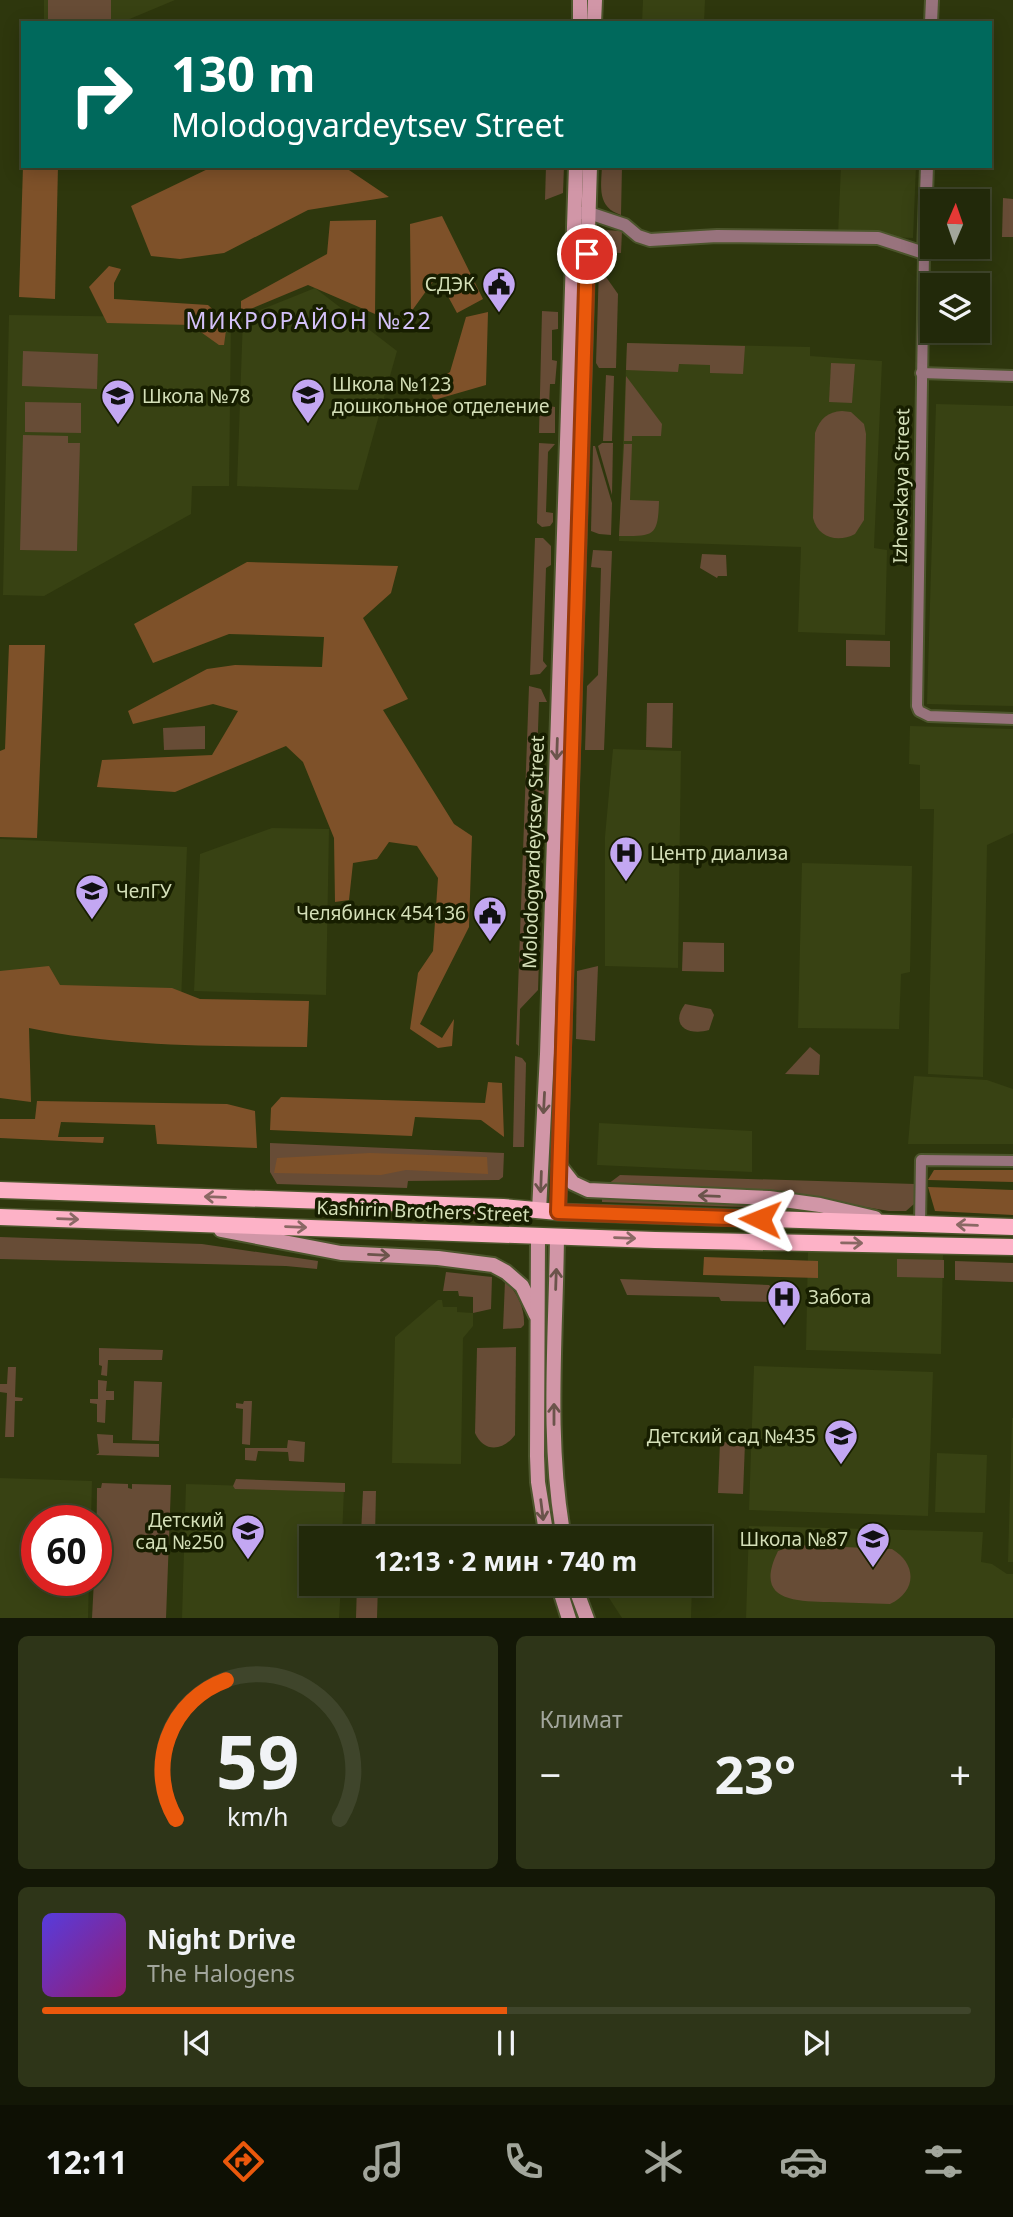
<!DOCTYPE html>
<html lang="ru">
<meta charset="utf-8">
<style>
:root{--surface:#22290a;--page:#2e3518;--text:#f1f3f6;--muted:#a2a69c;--line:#3f452b;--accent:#ea580c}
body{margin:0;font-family:"Noto Sans",sans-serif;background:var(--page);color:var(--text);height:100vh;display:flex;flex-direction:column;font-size:26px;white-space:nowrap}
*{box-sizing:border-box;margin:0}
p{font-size:23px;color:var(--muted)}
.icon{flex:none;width:38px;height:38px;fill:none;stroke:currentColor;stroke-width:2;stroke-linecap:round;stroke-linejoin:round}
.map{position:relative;height:1618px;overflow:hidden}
.details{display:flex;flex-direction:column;gap:18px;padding:18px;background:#131706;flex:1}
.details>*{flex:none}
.banner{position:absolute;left:21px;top:21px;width:971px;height:147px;border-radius:0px;box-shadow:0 4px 18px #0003,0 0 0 2px var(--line);background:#00695c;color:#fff;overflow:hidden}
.needle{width:46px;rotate:2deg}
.buttons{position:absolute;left:920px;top:189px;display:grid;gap:14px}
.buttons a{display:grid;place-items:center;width:70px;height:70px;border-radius:0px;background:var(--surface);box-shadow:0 4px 18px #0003,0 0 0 2px var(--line);font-size:35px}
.speed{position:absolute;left:21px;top:1505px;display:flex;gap:14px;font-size:35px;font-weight:700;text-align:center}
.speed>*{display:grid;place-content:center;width:91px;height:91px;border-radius:50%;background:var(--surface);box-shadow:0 4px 18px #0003,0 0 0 2px var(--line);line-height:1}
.speed .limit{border:10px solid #d22;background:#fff;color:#111}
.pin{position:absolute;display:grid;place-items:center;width:60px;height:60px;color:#fff;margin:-30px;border:4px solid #fff;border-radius:50%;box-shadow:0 2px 7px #0007}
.me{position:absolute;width:77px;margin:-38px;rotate:272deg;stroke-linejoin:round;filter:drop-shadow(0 0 5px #0008)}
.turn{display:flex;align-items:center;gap:24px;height:147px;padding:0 35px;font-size:32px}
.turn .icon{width:91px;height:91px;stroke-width:2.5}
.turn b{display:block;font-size:49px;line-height:60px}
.big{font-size:52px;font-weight:700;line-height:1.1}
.details .widget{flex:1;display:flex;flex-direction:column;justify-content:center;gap:10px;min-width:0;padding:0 24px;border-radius:10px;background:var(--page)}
.details .dial{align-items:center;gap:0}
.dial svg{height:182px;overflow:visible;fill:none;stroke:var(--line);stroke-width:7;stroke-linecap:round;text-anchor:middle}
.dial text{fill:var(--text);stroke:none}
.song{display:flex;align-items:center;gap:21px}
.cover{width:84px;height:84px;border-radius:10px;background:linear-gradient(135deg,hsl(250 70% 55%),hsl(320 70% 35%))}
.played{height:7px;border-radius:4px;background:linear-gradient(90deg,var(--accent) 50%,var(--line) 50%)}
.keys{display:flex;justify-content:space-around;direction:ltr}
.heat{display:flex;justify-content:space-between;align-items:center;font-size:38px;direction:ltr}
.details .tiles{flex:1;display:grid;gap:18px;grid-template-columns:1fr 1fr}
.widget:last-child{grid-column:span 2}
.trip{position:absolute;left:299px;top:1526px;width:413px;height:70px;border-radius:0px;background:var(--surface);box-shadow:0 4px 18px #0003,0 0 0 2px var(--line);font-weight:700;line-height:70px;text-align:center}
.dock{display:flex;height:112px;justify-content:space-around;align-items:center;background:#0e1004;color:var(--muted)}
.dock .icon{width:49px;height:49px}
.dock .selected{color:var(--accent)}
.dock b{font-size:32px;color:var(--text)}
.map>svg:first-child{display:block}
.built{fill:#384213}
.green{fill:#674c36}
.forest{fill:#7e5129}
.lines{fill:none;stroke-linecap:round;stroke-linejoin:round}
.minor-casing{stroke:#4c552c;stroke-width:14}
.tertiary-casing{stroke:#4c552c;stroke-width:16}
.secondary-casing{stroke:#4c552c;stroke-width:18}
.primary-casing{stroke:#4c552c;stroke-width:19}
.minor{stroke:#98737d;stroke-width:10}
.tertiary{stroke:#98737d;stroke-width:12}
.secondary{stroke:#d196a7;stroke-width:14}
.primary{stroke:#fdb2c7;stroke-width:16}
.oneway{stroke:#6b544b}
.oneway2{stroke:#8a6864}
.route-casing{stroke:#983908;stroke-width:18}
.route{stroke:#ea580c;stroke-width:12}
.labels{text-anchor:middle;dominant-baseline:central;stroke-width:7;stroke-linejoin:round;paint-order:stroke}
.poi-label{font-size:19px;fill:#d4dfb8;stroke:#171e00;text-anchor:end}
.street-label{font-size:19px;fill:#d4dfb8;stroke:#171e00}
.quarter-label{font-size:23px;letter-spacing:2px;fill:#d4c1f9;stroke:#171e00}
</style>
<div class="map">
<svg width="1013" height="1619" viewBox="0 0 1013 1619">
<rect width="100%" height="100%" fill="#2e370d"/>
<g class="built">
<path d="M44 0H175L120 23H44Z"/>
<path d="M643 0H705L704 23H642Z"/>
<path d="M841 166H916L913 238 838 235Z"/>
<path d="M315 288 397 351 358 490 237 486 243 317Z"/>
<path d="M9 315 231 318 229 486H192L191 514 44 596 3 595Z"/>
<path d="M627 343 810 347V356L882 361 874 548 887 550 885 635 798 632 801 547 619 541Z"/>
<path d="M936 404 1013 406V706L927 704Z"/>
<path d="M910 726 1013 729V833L987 845 983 1077 928 1074 934 809H920V765L909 764Z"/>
<path d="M613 749 681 751 678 968 605 966V837Z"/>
<path d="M272 828 329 829 326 995 194 991 200 854Z"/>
<path d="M0 839 187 847 181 1003 0 996Z"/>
<path d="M802 863 912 866 910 972 901 974 899 1029 798 1028Z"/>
<path d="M914 1076 987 1080 1013 1089V1144H908Z"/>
<path d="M599 1123 752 1131V1172L597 1165Z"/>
<path d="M808 1251 943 1255 941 1354 806 1350Z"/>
<path d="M438 1300H442L443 1307H457V1312L473 1313V1326L463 1338 461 1464 392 1463 395 1337Z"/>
<path d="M754 1366 933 1372 928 1516 749 1510Z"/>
<path d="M1012 1418H1013V1562H1008Z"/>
<path d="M937 1453 987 1455 985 1513 935 1512Z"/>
<path d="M0 1478 92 1481 91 1521H37V1580H89L88 1618H0Z"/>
<path d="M186 1484 344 1489 342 1538H312V1584H341L339 1618 182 1619Z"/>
<path d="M749 1526 983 1532 981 1562 992 1564 1007 1574H1013V1618L746 1619Z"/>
<path d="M600 1584H692L691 1618H622Z"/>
</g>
<g class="green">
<path d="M48 0H111V22L48 21Z"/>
<path d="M546 166H564L563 193 545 200Z"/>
<path d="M602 166H622L621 215C597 207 601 188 602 166Z"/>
<path d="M1003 198 1013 199V237H1002Z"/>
<path d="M604 230 622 231 621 253 600 252V233Z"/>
<path d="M599 267 618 294 616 368H599L596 363Z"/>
<path d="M542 311 558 312V329L552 330V360L557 361 555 384H550L549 406 555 407V433H539Z"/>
<path d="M627 343 745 346 743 374 710 373V365L679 364 678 372 626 370Z"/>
<path d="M23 351 98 354 97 389 22 386Z"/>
<path d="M831 363 855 364 852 403 829 402Z"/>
<path d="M606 375 614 376 612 441H603Z"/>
<path d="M626 376 662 424 661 436H632V441H624Z"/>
<path d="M25 402 81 403V433L25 432Z"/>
<path d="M842 411 851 412 864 424 866 434 864 520 855 534C838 543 818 538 813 518L815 433C820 418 828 412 842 411Z"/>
<path d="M23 435 68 436V443H80L77 551 20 550Z"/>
<path d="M539 443 555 444 548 452 546 512 553 513V522L550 526 542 527 537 523Z"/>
<path d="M602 443H613L612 495 598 446Z"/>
<path d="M624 444H632L630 500 659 501C658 537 654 536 619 536Z"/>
<path d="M593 446H595L612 503 611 535 599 534 591 531Z"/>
<path d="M535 538H543L551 546V565L546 568 543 661 547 666 540 674 530 675Z"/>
<path d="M593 550 612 551 604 750H585L587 686 598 675 601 568 591 567Z"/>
<path d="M702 554 726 555 727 576H718L717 578 700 568Z"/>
<path d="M846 640 890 641V667L846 666Z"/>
<path d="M529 686 541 689 547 702H539L536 785 544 788 543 829 535 834 534 888H542L541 900 534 902 533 926 540 927 538 990 520 1009 519 1046 516 1044Z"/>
<path d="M647 703H673L672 748 646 747Z"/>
<path d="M205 726V749L164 750 163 728Z"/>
<path d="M683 942 724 943V972L682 971Z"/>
<path d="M598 966 595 1041 576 1039 577 971Z"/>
<path d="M685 1004 711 1009 714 1015 709 1030C689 1036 669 1026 685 1004Z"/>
<path d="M810 1047 820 1055 819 1075 785 1074Z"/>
<path d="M515 1056 522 1058 526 1063 524 1147H513Z"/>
<path d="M270 1143 504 1153 503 1177 499 1180 408 1181 407 1188 277 1184 270 1172Z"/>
<path d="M620 1175 915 1184 914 1204 906 1211H889L770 1191 608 1184Z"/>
<path d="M602 1199 774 1204V1208L602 1202Z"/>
<path d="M0 1237 202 1244 318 1261 317 1269 286 1266 0 1259Z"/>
<path d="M897 1259 944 1260V1278L897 1277Z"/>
<path d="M955 1261 1013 1263V1282L955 1280Z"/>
<path d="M446 1272 492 1277 491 1309 473 1313V1297L459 1296 458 1291H443Z"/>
<path d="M620 1279 769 1285 783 1300 782 1302 721 1301 719 1297 627 1295Z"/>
<path d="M505 1281C517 1291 525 1309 524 1325L521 1328 503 1329Z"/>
<path d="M516 1347 515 1435C503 1451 484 1453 475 1433L477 1348Z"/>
<path d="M99 1348 163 1350 162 1360H108L107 1376 101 1375 102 1366 99 1365Z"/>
<path d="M8 1367H16L15 1397 23 1398 22 1401H15L14 1437H5L7 1393 0 1392V1384H7Z"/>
<path d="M98 1380 107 1381 106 1391H114V1400H106L105 1423 97 1422V1404L90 1403V1399H98Z"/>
<path d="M134 1381 162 1382 159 1441 132 1440Z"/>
<path d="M244 1401H252L250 1445 242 1444 243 1409 236 1408V1403L243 1404Z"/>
<path d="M97 1434 113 1435V1443L159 1444V1457L96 1455 99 1453Z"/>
<path d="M288 1440 305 1442 304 1462 289 1461 288 1452 258 1451 256 1461 245 1460V1448H287Z"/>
<path d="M720 1442 745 1443 743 1494 718 1493Z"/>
<path d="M236 1479 345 1483V1492L235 1489 233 1486Z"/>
<path d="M102 1483 128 1484V1488L132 1489V1484L171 1485 166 1618H92L94 1580H96L97 1488H101Z"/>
<path d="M363 1491H376L375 1535 361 1534Z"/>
<path d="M795 1545 892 1549C917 1564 917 1591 890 1604 870 1603 849 1603 829 1602 792 1601 754 1600 778 1551Z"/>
<path d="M357 1584H378L377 1618H356Z"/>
</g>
<g class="forest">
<path d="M23 166H58L55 299 19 297Z"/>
<path d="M214 166H343L389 197 308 210 224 253 180 259 151 256 131 206Z"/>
<path d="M442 216 483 299 457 313 437 276 411 312 410 224Z"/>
<path d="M376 220 375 314 308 285 241 313V301L327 254 330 221Z"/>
<path d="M109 266 121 269 114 283V299L208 305 227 323 224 345H219L191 325 107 323 89 287Z"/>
<path d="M488 312 486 385 434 400 428 386 450 372 466 317Z"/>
<path d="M247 562 398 566 391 593 363 618 408 699 383 710 454 824 472 836 469 927 420 1024 442 1038 454 1019 452 1046 438 1048 410 1029 418 973 433 951 438 878 417 846 389 842 377 859 353 863 349 900 335 902 334 838 303 762 286 746 175 792 97 787 102 760 212 755 238 711 213 704 133 724 128 711 207 669 235 665 322 667 324 637 229 634 153 663 134 624Z"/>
<path d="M9 645H45L37 838 0 837V751L5 749Z"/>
<path d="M49 966 60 985 172 988 200 999 309 1001 307 1047C214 1046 121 1047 29 1028L31 1102 0 1098V971Z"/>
<path d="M488 1082 502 1083 504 1137 481 1120 415 1117 412 1136 270 1130 271 1108 281 1097 485 1103Z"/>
<path d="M37 1101 227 1104 255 1111 257 1148 157 1144 155 1125 61 1122 58 1137H104L103 1143 0 1138V1119H35Z"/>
<path d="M370 1153 487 1157 488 1174 406 1170 381 1175 274 1173 277 1158Z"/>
<path d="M934 1170H1013V1182L928 1180Z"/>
<path d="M928 1187 1013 1190V1215L935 1211Z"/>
<path d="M704 1257 818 1261V1278L703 1275Z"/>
</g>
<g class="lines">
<g class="minor-casing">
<g id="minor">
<path d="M924 253 917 706 919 711 929 716 1013 719"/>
<path d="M921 373 1013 376"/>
<path d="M920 1224 921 1160 1013 1161"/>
</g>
</g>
<g class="tertiary-casing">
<g id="tertiary">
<path d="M931 23 932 0"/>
<path d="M580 213H589L625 225 638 236 650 240 717 236 878 238 924 253 927 166"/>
</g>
</g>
<g class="secondary-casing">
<g id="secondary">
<path d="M580 23V0"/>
<path d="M594 23 595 0"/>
<path d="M559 1165 573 1183 588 1190 769 1198 820 1205 875 1218"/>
<path d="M539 1211 547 1054 576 166"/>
<path d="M558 1212 590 166"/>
<path d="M221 1230 341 1253 438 1258 493 1265 506 1272 522 1286 536 1315"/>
<path d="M538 1236 537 1456 538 1482 547 1538"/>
<path d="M557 1236C556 1337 546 1439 564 1538"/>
<path d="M558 1584 569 1619"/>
<path d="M574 1584 587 1619"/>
</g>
</g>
<g class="primary-casing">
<g id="primary">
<path d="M0 1190 503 1207 558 1212 1013 1227"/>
<path d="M0 1217 655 1240 1013 1247"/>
</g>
</g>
<use href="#minor" class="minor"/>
<use href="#tertiary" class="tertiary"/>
<use href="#secondary" class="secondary"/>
<use href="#primary" class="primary"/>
</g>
<defs><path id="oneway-shaft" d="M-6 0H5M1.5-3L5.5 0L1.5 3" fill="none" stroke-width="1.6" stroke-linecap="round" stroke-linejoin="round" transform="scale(1.75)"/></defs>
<g class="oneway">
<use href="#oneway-shaft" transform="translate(557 749) rotate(92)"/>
<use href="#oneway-shaft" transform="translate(544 1103) rotate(93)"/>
<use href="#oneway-shaft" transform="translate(541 1182) rotate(92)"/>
<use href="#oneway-shaft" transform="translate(709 1196) rotate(-178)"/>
<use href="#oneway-shaft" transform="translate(379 1255) rotate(3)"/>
<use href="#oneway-shaft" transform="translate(556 1279) rotate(-88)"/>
<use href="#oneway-shaft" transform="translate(554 1414) rotate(-90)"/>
<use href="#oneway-shaft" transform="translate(542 1510) rotate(83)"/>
</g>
<g class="oneway2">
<use href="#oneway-shaft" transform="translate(215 1197) rotate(-178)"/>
<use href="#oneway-shaft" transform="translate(68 1219) rotate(2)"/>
<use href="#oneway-shaft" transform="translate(967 1225) rotate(-178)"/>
<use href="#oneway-shaft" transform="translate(296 1227) rotate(2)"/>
<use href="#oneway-shaft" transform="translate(625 1238) rotate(2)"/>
<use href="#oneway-shaft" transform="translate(852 1243) rotate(1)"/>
</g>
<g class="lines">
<g class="route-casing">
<path id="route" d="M587 254 558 1212 760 1219"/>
</g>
<use href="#route" class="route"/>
</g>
<defs>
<g id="civic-pin" transform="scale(1.75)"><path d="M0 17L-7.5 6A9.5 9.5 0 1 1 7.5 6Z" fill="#c3a7f2" stroke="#171e00"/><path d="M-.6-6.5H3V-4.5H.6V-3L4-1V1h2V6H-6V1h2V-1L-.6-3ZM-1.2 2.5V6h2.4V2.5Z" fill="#111"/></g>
<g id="school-pin" transform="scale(1.75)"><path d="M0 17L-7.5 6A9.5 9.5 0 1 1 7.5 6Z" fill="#c3a7f2" stroke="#171e00"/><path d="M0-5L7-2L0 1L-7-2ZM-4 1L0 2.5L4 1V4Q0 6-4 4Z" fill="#111"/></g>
<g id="hospital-pin" transform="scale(1.75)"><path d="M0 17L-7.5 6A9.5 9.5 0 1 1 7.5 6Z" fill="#c3a7f2" stroke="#171e00"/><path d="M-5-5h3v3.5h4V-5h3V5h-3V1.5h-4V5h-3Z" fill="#111"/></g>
<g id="university-pin" transform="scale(1.75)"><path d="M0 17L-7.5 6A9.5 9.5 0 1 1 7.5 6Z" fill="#c3a7f2" stroke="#171e00"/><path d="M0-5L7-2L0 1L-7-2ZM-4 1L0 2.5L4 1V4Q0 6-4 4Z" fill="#111"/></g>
</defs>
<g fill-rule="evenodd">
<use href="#civic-pin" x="499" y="284"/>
<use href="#school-pin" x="308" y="395"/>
<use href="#school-pin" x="118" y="396"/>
<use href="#hospital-pin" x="626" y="853"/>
<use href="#university-pin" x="92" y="891"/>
<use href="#civic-pin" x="490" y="913"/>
<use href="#hospital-pin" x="784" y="1297"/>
<use href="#school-pin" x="841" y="1436"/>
<use href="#school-pin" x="248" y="1531"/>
<use href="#school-pin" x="873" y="1539"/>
</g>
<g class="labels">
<g class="poi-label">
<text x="475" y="284">СДЭК</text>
<text x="332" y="384" text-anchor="start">Школа №123<tspan x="332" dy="22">дошкольное отделение</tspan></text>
<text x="142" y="396" text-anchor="start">Школа №78</text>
<text x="650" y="853" text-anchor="start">Центр диализа</text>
<text x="116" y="891" text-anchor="start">ЧелГУ</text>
<text x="466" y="913">Челябинск 454136</text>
<text x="808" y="1297" text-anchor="start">Забота</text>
<text x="816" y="1436">Детский сад №435</text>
<text x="224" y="1520">Детский<tspan x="224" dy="22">сад №250</tspan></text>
<text x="848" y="1539">Школа №87</text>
</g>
<g class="street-label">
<text transform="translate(901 486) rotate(-89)">Izhevskaya Street</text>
<text transform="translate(533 852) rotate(-88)">Molodogvardeytsev Street</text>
<text transform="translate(423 1211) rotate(2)">Kashirin Brothers Street</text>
</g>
<g class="quarter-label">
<text x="309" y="320">МИКРОРАЙОН №22</text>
</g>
</g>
</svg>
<div class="buttons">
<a><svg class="needle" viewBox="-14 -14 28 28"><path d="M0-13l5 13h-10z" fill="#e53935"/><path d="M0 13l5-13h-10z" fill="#a2a69c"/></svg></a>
<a><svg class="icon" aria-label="layers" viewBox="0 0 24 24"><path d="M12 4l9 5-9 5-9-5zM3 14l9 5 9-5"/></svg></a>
</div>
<div class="speed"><div class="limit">60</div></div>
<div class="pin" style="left:587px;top:254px;background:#d93025"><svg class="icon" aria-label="arrive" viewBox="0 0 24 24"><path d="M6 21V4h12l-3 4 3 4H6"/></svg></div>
<svg class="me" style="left:760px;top:1219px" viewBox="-20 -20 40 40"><path d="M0-17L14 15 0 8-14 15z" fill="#ea580c" stroke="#fff" stroke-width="4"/></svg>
<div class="trip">12:13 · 2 мин · 740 m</div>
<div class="banner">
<div class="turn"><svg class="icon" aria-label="right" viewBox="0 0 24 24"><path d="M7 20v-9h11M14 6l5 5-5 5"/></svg><div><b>130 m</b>Molodogvardeytsev Street</div></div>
</div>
</div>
<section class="details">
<div class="tiles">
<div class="widget dial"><svg viewBox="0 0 100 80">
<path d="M14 69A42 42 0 1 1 86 69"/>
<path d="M14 69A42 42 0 0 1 36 8" stroke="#ea580c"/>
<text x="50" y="56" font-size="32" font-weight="700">59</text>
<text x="50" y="72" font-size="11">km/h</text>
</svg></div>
<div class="widget"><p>Климат</p>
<div class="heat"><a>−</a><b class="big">23°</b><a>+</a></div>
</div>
<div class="widget">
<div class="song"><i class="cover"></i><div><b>Night Drive</b><p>The Halogens</p></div></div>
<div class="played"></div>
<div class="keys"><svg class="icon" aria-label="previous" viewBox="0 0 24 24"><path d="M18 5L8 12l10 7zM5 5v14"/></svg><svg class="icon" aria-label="pause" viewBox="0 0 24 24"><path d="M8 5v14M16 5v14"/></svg><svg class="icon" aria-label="next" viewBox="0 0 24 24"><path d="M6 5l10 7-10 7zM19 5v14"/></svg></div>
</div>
</div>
</section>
<nav class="dock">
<b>12:11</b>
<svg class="icon selected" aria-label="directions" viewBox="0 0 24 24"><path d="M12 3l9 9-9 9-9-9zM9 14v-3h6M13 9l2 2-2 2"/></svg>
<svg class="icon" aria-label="music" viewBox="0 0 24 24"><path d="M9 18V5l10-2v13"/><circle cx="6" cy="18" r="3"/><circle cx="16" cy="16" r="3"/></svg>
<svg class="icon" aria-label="phone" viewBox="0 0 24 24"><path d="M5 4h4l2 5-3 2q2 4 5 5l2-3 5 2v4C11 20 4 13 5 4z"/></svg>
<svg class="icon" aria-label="climate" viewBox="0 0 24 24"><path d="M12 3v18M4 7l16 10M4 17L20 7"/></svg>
<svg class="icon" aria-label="car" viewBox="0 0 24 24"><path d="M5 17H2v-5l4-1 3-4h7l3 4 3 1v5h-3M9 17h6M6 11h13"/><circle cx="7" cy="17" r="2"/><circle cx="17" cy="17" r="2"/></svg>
<svg class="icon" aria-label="filters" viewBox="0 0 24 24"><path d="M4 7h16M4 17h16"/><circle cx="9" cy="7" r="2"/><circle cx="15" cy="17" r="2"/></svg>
</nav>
